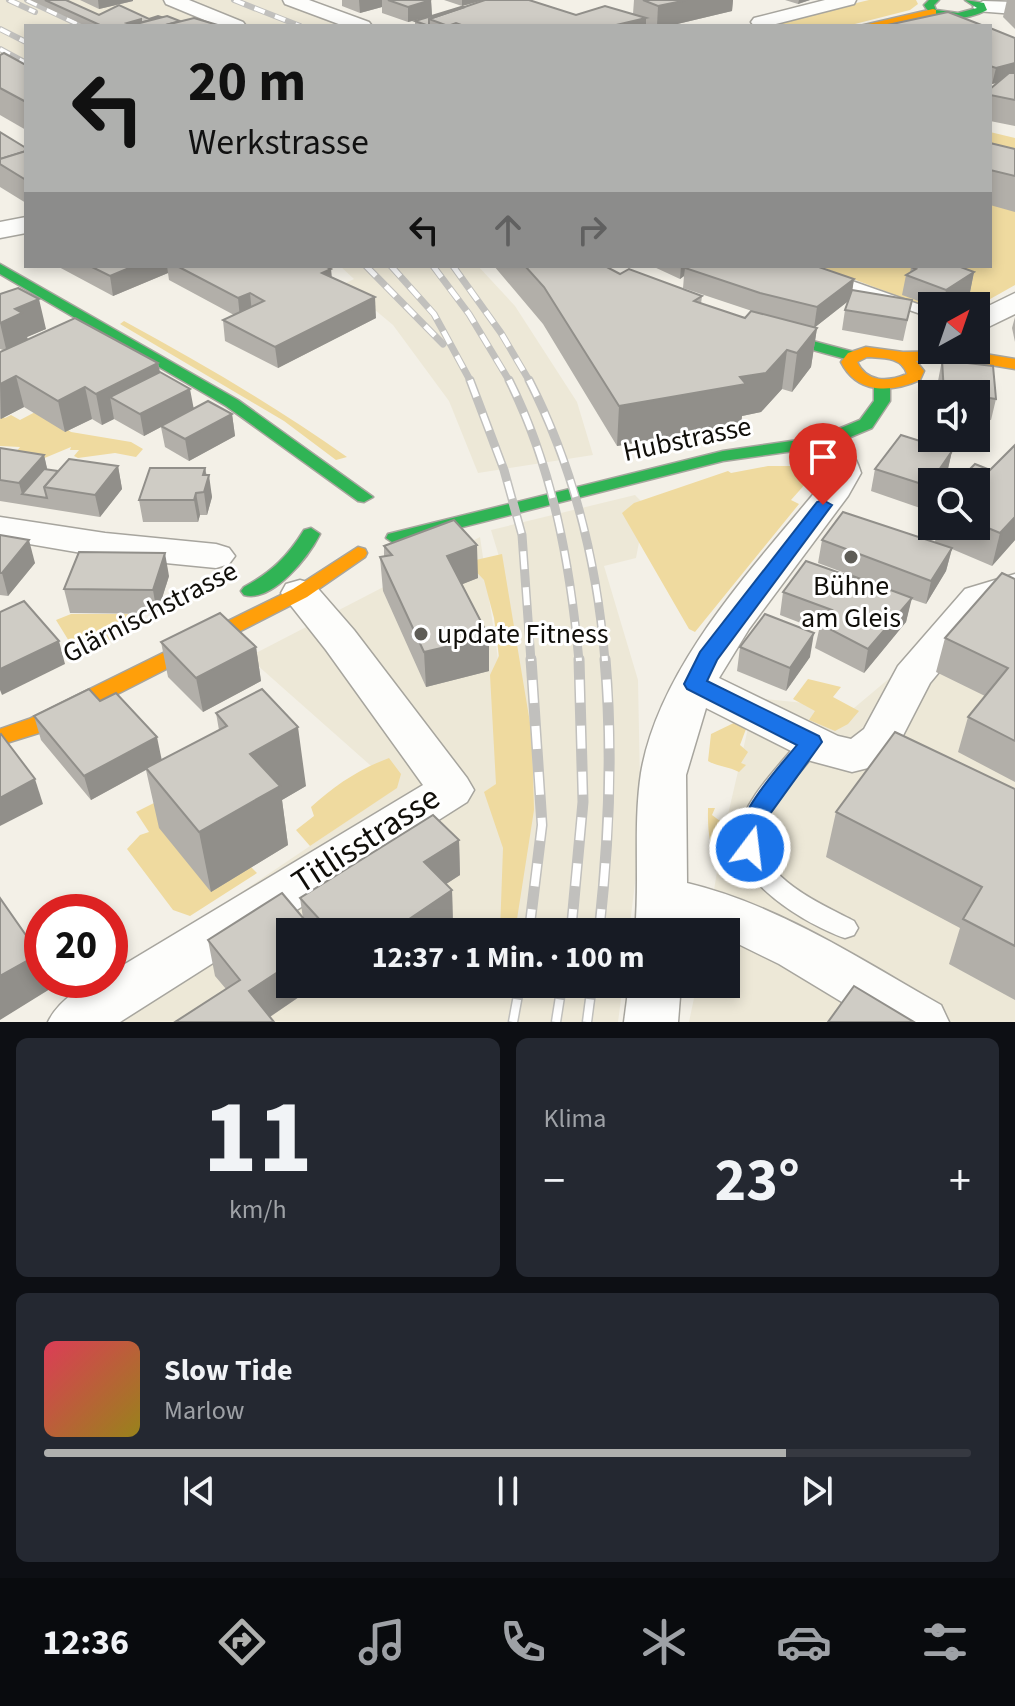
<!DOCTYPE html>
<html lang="de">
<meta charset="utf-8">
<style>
:root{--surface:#171b24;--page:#242831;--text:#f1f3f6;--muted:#9ea1a6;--line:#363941;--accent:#afb0ae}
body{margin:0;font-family:"Source Sans 3",sans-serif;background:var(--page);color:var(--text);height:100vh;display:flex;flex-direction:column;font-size:30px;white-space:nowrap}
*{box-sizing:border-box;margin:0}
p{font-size:26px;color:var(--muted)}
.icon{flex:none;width:44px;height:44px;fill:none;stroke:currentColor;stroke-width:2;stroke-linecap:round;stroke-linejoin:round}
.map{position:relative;height:1022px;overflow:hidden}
.drawer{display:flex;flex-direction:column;gap:16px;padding:16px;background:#0d0f14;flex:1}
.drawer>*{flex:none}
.banner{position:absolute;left:24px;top:24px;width:968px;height:244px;border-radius:0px;box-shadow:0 4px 12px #0003;background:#afb0ae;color:#111;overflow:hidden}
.needle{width:52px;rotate:40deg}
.controls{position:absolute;left:918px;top:292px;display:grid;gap:16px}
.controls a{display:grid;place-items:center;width:72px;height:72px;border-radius:0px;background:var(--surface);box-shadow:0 4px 12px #0003;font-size:40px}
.speed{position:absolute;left:24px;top:894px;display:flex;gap:16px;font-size:40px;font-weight:700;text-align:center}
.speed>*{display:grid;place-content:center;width:104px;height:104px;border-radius:50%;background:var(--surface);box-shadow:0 4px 12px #0003;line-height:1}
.speed .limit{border:12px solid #d22;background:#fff;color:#111}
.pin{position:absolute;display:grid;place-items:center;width:68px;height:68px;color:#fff;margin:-82px -34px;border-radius:50% 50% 50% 0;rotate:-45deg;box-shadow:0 0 8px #0007}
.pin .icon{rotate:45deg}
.me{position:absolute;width:88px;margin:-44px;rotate:15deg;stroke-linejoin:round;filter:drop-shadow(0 0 6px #0008)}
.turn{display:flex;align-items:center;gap:28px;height:168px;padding:0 32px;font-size:36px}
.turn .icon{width:104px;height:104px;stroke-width:2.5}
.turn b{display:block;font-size:56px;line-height:68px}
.lanes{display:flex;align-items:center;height:76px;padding:0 32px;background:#0003;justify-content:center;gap:40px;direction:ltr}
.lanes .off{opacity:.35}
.big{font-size:60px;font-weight:700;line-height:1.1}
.drawer .card{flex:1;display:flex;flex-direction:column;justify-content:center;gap:12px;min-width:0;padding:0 28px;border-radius:12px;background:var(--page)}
.drawer .dial{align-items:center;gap:0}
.dial b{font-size:104px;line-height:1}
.song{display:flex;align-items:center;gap:24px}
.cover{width:96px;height:96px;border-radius:12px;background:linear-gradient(135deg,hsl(350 70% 55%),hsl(50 70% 35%))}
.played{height:8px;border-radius:4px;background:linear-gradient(90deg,var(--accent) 80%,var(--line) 80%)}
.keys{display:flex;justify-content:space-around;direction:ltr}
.heat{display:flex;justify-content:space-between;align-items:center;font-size:44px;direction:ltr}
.drawer .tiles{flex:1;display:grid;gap:16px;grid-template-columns:1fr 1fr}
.card:last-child{grid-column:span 2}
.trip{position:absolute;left:276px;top:918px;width:464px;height:80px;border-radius:0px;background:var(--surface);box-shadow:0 4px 12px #0003;font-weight:700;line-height:80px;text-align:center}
.dock{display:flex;height:128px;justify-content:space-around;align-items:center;background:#090b0e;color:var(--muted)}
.dock .icon{width:56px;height:56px}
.dock .current{color:var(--accent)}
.dock b{font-size:36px;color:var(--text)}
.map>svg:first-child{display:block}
.built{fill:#ede8d7}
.green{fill:#efda9f}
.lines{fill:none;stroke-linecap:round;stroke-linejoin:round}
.lane-casing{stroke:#a7a59e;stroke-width:3}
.street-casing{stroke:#a7a59e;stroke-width:3}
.fast-casing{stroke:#a7a59e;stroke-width:3}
.slow-casing{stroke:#a7a59e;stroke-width:3}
.lane{fill:#fdfdfb;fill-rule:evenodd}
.street{fill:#fdfdfb;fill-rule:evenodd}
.fast{fill:#30b455;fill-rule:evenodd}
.slow{fill:#ff9f0a;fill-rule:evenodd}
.rail-far3-casing{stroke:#c1c0bd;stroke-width:6}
.rail-far2-casing{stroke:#c1c0bd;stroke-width:7}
.rail-far1-casing{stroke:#c1c0bd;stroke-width:9}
.rail-casing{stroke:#c1c0bd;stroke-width:11}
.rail-far3{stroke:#fff;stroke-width:4;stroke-dasharray:11;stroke-linecap:butt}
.rail-far2{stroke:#fff;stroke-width:5;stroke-dasharray:14;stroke-linecap:butt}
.rail-far1{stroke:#fff;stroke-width:6;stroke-dasharray:18;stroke-linecap:butt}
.rail{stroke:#fff;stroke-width:8;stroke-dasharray:23;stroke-linecap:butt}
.wall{fill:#b2afa9}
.shaded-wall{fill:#918f8a}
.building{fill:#cfccc5;stroke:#918f8a;stroke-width:2;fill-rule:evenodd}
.route{fill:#1a73e8;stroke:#114b97;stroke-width:2}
.poi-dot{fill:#5f5d57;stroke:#fff;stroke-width:3}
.labels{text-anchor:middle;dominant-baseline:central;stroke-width:6;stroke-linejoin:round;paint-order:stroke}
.street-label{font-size:28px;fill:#100e09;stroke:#fff}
.poi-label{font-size:28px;fill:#100e09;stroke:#fff}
.near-street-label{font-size:34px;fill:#100e09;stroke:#fff}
</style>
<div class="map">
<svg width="1015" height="1022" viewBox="0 0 1015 1022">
<rect width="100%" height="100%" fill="#f3f0e7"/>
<g class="built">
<path d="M0 0H280L350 26H26V86L0 72Z"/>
<path d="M340 266H478L515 306 577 402 593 455 478 473 449 401 393 325 344 284 354 279Z"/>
<path d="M635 495 646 506 636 558 604 566 638 680 641 834 629 932H290V984H623L618 1022H49L396 788 248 657 480 537 498 659 501 563 491 530Z"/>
<path d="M1015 573V1022H689L697 984H726V932H707L723 836 755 698 854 708Z"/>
</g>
<g class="green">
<path d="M869 0H916L918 4 910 10 847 26H761Z"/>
<path d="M990 132 1015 138V285L976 307 932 306V309L819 266H990Z"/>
<path d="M124 321C201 363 275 406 347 457L336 460 284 421 120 324Z"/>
<path d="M39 410 71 432 131 442 143 449 136 457 115 453 78 458 74 456 79 450H70L71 447 35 462 9 461 20 447 0 446V414L5 418 11 415 20 420Z"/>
<path d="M768 466H801L807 482 791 500 799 504 695 632 689 629 622 513 634 503 728 471 731 473Z"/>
<path d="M502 554 532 735 534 810 515 932H500L503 848 484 792 496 784 490 675 499 656 494 618 484 580 467 562Z"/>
<path d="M71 614H136L129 620 134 627 85 653 72 646 56 620Z"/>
<path d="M808 679 841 687 833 697 859 711 848 724 835 731 809 720 815 711 793 699Z"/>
<path d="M742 719 746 729 740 745 748 752 741 763 746 765 739 772C728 766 718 767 708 761L711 734Z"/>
<path d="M389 758 401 774 397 788 310 846 296 830 314 816 311 807C334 786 359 769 389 758Z"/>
<path d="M160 800 249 865 257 873 190 916 173 910 127 849 140 835 149 832 136 812Z"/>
<path d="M708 808H715L712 815 732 830 736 868 752 889C715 868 707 851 708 808Z"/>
</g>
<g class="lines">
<g class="lane-casing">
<g id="lane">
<path d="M829 273 932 309V318L824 280V274Z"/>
<path d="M811 734 819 736 822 742C807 769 779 790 766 818 741 870 818 902 854 921L858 928 854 935 845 938C809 926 728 879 738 833 746 796 781 765 803 736Z"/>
</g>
</g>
<g class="street-casing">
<g id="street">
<path d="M164 0H189L243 22 246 26H219L166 4Z"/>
<path d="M283 0H309L369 22 372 26H344L285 4Z"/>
<path d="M825 0H856L854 4 768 26H754L751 22 754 18Z"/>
<path d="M983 1 1015 2V14L976 11 973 7Z"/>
<path d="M26 217V233L0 238V222Z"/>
<path d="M1015 293V314L976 333V312Z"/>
<path d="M823 432C843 437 855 453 861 473L848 496 749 629 719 678 838 736 851 739 864 729 898 666 965 589 1015 574V599L993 607 930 683 895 751 880 765 852 772 811 761 706 708 686 775 687 883C779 905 860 959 941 1005L949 1022H875L779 964 726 938V932H712L686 924 685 932H635C640 880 633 825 641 773 659 666 753 568 820 486L827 473 824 462 806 442 811 435Z"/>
<path d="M0 517 105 533 216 544 229 548 235 556 229 564 216 568 105 557 0 539Z"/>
<path d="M300 580 314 584 354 630 467 778 474 790 467 802 120 1022H48C58 1001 86 980 110 980V973L423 785 326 650 281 593 286 584Z"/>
<path d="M629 984H681L678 1022H624Z"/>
</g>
</g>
<g class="fast-casing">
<g id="fast">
<path d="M929 0H939L934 5 936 10 958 13 977 8 965 0 984 3 987 10C970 19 935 25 924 5Z"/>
<path d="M0 264 238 400 373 497 364 502 358 501 226 406 0 274Z"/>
<path d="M756 326 858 353 861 356 853 361 751 333 749 330Z"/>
<path d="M882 380 890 385V401L872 428 829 446 723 461 395 544 386 538 388 534 723 451 819 437 860 420 874 401V385Z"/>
<path d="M311 528 320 534C309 556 273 603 244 595L241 591 244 587C272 572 288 556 304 530Z"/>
</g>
</g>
<g class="slow-casing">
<g id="slow">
<path d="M933 9 936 10V14L879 26H860Z"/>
<path d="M866 347 903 352 967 351 1015 359V369L967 361H916L924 371 920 380C890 393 857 394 841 362L848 353ZM867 357C883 358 902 357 907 374 888 382 867 383 857 362Z"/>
<path d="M358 547 365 549 367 553 365 557 307 597 45 731 0 745V729L29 719 293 589Z"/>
</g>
</g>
<use href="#lane" class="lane"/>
<use href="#street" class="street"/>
<use href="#fast" class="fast"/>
<use href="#slow" class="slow"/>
<g class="rail-far3-casing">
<g id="rail-far3">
<path d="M9 0 35 12"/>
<path d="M27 0 82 26"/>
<path d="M234 0 300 26"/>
<path d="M0 29 26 42"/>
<path d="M0 49 26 63"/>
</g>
</g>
<g class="rail-far2-casing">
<g id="rail-far2">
<path d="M366 266 443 344"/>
<path d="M391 266 434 314 471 382"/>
<path d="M433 266 469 314 510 382"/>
<path d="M453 266 501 333 530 382"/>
</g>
</g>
<g class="rail-far1-casing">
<g id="rail-far1">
<path d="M470 380 504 470 522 535 531 661"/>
<path d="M509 380C553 468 570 563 579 661"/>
<path d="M529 380C574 468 597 562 605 661"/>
</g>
</g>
<g class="rail-casing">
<g id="rail">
<path d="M529 932 542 825 531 659"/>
<path d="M571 932 583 802 579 659"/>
<path d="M599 932C609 841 613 750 605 659"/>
<path d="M513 1022 520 984"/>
<path d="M556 1022 562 984"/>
<path d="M587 1022 592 984"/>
</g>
</g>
<use href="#rail-far3" class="rail-far3"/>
<use href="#rail-far2" class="rail-far2"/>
<use href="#rail-far1" class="rail-far1"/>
<use href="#rail" class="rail"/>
</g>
<g class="wall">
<path d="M30 0H66L99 15 180 21 221 26H86Z"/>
<path d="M80 0H133V1L99 9Z"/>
<path d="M342 0H431L432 16 408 22 382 13V7L360 13 342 6Z"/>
<path d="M444 0H484L462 6Z"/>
<path d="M634 0H733L732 11 669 26H651L646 24V26H415V21L465 7 543 4 576 15 633 14Z"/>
<path d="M785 0H810L798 4Z"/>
<path d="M1007 0H1015V29L1003 17Z"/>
<path d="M990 28 1015 38V126L990 121V89L997 83 990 84Z"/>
<path d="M0 55 26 65V130L0 115Z"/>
<path d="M0 132 26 148V203L0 187Z"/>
<path d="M990 143 1015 149V212L990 205Z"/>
<path d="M57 266H325L331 269 332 278 376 318 278 368 225 341 223 320 234 315 169 280 168 273 113 296Z"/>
<path d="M494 266H605L620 274 702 296 701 304 745 318 755 312 683 288 684 276 680 279 652 266H816L854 279 852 290 912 300 903 341 842 330 845 310 848 301 814 328H817L811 367 792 392 782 389 761 412 742 416 741 424 617 446 543 324Z"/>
<path d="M911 267 974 272 970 292 948 306H932L902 295 906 275 910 273Z"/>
<path d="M0 294 46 329 27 337 28 339 158 363 160 372 194 408 232 414 235 436 189 461 165 447 161 427 144 436 114 419 102 425 92 419 65 432 24 407 0 419V352L3 350 0 349Z"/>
<path d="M1015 317V342L1012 328Z"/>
<path d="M942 360 996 399 991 420 976 419V394H938V381Z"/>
<path d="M0 448 44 455 47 469 58 471 118 466 122 489 100 517 0 501Z"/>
<path d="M952 451 947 473 923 509 871 491 875 469Z"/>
<path d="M975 464 1015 540 992 566 952 549 946 571 926 604 911 599 906 622 864 673 815 648 819 630 780 615 783 592 853 578V576L818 563 822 540 935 542 938 526H976Z"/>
<path d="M205 468 212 497 207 515H200L198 522H143L139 500Z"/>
<path d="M0 535 35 563 8 596 0 595Z"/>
<path d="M384 546 478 578 462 584 489 671 426 687 383 591 380 557H384Z"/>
<path d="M169 576 157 614 70 613 64 589Z"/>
<path d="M1015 579V782L958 752 968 717 985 696 936 672 945 638Z"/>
<path d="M161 642 256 647 261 681 203 712 168 677Z"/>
<path d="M740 647 810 657 786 691 737 671Z"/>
<path d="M216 713 306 786 282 800 288 845 211 892 159 828 146 770 91 800 41 740 34 716 162 760 219 730Z"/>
<path d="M1015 789V1000L949 964 960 928 826 857 836 812Z"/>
<path d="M459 840 460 875 446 884 452 890 453 926 445 932H290V984H318L270 1017 226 989 215 976 208 940 303 918 300 898Z"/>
<path d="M349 984H368L356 992Z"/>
</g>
<g class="shaded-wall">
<path d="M98 0H133V1L99 9Z"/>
<path d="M359 0H382V7L360 13Z"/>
<path d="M431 0 432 16 408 22V7Z"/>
<path d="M462 0H484L462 6Z"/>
<path d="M687 0H733L732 11 669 26H657L658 6Z"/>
<path d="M799 0H810L798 4Z"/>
<path d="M646 18V26H612Z"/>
<path d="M1015 63V79L992 84 996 68Z"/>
<path d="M134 266H167L168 273 113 296 110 276Z"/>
<path d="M681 266H704L685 268 684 276 680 279Z"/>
<path d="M331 269 332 289 322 273Z"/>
<path d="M974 272 970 292 948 306H943L946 290Z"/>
<path d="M854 279 851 299 814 328 817 307Z"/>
<path d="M250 293 252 313 240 318 238 298Z"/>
<path d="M375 297 376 318 278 368 275 347Z"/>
<path d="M39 299 46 329 27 337 29 343 7 353 0 323 15 309Z"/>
<path d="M817 328 811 367 792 392 797 353Z"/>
<path d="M787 350 782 389 761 412 742 416 741 424 617 446 619 406 740 377Z"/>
<path d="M158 363 164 394 110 397 114 419 102 425 96 394Z"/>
<path d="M16 376 24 407 1 419 0 384Z"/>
<path d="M85 387 92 419 65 432 58 401Z"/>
<path d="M190 389 194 410 161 426V427L144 436 140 414Z"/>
<path d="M232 414 235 436 189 461 185 439Z"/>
<path d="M952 451 947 473 941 482H932V495L923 509 928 486Z"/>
<path d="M44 455 49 477 22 494 19 483Z"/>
<path d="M118 466 122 489 100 517 95 495Z"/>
<path d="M205 468 207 481 209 475 212 497 207 515 204 492 203 475Z"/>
<path d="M196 493 200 515 198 522 194 500Z"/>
<path d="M1015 517V540L992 566 1000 533Z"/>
<path d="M29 540 35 563 8 596 2 573Z"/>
<path d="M477 545 478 578 448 590 447 556Z"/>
<path d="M952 548 946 571 926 604 931 581Z"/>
<path d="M165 553 169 576 157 614 153 590Z"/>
<path d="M912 598 906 622 864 673 868 649Z"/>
<path d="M814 633 810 657 786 691 790 668Z"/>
<path d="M489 637V671L426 687 424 652Z"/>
<path d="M59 641 65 664 2 695 0 690V669Z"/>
<path d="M256 647 261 681 203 712 196 678Z"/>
<path d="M298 727 306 786 282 800 288 845 211 892 199 832 250 754Z"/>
<path d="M157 737 162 761 91 800 84 776Z"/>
<path d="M35 779 43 804 0 826V798Z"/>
<path d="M459 840 460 875 426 897 424 862Z"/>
<path d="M452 890 453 926 445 932H390Z"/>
<path d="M39 954 42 964V980H47L50 989 0 1020V976Z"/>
<path d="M290 964V984H318L262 1022 249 991Z"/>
<path d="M355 984H368L356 992Z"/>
</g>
<g class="building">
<path d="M45 0H66L99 15 119 5 149 19 158 16 161 17 136 24 137 26H102ZM141 19V21L130 24 127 23Z"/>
<path d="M388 0H431L408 7Z"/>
<path d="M485 0H529L576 15 605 6 646 18 612 26H464L456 23 448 26 429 19Z"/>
<path d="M643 0H687L658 6Z"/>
<path d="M461 7H465L429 19V26L415 21Z"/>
<path d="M948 12 984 26H883Z"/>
<path d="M167 16 180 21 162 26H142L136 24Z"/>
<path d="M194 18 221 26H162Z"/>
<path d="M990 28 1015 38V63L996 68 990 66Z"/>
<path d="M4 53 26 65V102L0 88V55Z"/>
<path d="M1009 73H1015V100L990 95V89Z"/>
<path d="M0 132 26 148V151L0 159Z"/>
<path d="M990 143 1015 149V176L990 170Z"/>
<path d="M26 151V180L0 164V159Z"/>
<path d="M90 266H134L110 276Z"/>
<path d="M177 266H325L331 269 322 273 375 297 275 347 223 320 264 301 250 293 238 298Z"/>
<path d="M525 266H605L620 274 629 269 702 296 694 301 745 318 751 311 817 328 797 353 787 350 766 373 740 377 746 384 619 406 544 287Z"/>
<path d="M686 266H816L854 279 817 307 760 293 685 268Z"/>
<path d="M912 266H958L974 272 946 290 906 275 916 269 911 267Z"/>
<path d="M18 288 39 299 15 309 22 313 0 323V294Z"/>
<path d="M852 290 912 300 907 320 845 310Z"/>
<path d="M75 318 158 363 96 394 85 387 58 401 16 376 0 384V352Z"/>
<path d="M942 360 993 366 996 399 976 396V394L944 393Z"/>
<path d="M160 372 190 389 140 414 110 397Z"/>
<path d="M208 401 232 414 185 439 161 426Z"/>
<path d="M901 435 952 451 928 486 875 469Z"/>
<path d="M1015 445V517L1000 533 976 523V482H957L975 464 990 470Z"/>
<path d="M0 448 44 455 19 483 0 480Z"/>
<path d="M69 459 118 466 95 495 44 487Z"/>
<path d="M150 468H205L203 475H209L204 492 196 493 194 500H139Z"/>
<path d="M44 469 58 471 44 487 47 498 22 494Z"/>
<path d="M843 512 952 548 931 581 822 540Z"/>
<path d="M454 520 477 545 447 556 489 637 424 652 380 557 392 555 384 546Z"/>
<path d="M0 535 29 540 2 573H0Z"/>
<path d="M79 552 165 553 153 590 64 589Z"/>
<path d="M806 561 854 578 853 576 912 598 868 649 820 624 832 610 783 592Z"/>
<path d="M1002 573 1015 579V741L968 717 1008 668 945 638Z"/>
<path d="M24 601 59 641 0 669V612Z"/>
<path d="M220 613 256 647 196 678 161 642Z"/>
<path d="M765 614 814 633 790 668 740 647Z"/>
<path d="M89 689 100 701 116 693 157 737 84 776 34 716Z"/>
<path d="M262 689 298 727 250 754 280 786 199 832 146 768 227 726 216 713Z"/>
<path d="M895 732 1015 789V946L963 919 982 887 836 812Z"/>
<path d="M1 734 35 779 0 798V735Z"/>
<path d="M433 815 459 840 424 862 452 890 390 932H331L300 898Z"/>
<path d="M282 893 315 932H290V964L249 991 274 1022H175L240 980 208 940Z"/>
<path d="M0 898 39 954 0 976Z"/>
<path d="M854 986 914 1022H828Z"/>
</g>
<path class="route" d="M823 500 832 505 717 660 707 681 819 736 822 742 765 821 758 855 750 857 741 855C725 823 778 769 797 745L687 689 684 684 700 652 817 502Z"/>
<g class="poi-dot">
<circle cx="851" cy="557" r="8"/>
<circle cx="421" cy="634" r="8"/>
</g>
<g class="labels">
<g class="street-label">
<text transform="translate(687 439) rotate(-12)">Hubstrasse</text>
<text transform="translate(150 612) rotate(-27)">Glärnischstrasse</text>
</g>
<g class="poi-label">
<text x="851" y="586">Bühne<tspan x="851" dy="32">am Gleis</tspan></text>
<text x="437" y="634" text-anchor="start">update Fitness</text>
</g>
<g class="near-street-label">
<text transform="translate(366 840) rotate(-33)">Titlisstrasse</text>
</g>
</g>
</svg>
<div class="controls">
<a><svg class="needle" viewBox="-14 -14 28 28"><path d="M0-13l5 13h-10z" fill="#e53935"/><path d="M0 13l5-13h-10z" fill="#9ea1a6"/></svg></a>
<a><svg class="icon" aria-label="sound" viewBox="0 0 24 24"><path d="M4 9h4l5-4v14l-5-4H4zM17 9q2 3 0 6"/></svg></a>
<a><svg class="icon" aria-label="search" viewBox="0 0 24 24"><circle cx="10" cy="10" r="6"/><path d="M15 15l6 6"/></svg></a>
</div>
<div class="speed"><div class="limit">20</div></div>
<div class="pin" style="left:823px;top:505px;background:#d93025"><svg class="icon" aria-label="arrive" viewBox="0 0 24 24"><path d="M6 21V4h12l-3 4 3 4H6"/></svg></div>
<svg class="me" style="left:750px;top:848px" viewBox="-20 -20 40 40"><circle r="17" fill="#1a73e8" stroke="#fff" stroke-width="3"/><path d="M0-11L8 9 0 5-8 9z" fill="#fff"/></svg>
<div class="trip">12:37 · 1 Min. · 100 m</div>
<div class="banner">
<div class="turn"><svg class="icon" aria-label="left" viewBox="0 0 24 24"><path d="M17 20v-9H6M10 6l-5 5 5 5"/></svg><div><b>20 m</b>Werkstrasse</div></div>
<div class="lanes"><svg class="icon" aria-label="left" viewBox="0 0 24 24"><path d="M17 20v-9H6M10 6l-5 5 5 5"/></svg><svg class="icon off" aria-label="ahead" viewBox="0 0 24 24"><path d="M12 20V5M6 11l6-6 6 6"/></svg><svg class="icon off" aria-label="right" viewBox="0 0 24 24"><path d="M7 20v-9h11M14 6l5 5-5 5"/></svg></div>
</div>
</div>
<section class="drawer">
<div class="tiles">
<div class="card dial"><b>11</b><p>km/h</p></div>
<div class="card"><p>Klima</p>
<div class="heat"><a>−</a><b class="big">23°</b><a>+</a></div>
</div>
<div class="card">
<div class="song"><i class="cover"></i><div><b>Slow Tide</b><p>Marlow</p></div></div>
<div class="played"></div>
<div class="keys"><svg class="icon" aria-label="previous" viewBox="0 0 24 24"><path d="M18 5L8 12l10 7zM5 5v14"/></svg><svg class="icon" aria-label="pause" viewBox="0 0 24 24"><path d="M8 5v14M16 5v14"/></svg><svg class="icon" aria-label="next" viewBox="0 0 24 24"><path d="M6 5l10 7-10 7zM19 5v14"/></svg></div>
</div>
</div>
</section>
<nav class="dock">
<b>12:36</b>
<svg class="icon current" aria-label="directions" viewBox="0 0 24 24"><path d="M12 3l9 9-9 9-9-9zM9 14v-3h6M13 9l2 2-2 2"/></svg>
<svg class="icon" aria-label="music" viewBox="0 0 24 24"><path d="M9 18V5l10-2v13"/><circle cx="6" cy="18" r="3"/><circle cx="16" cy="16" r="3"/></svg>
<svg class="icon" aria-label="phone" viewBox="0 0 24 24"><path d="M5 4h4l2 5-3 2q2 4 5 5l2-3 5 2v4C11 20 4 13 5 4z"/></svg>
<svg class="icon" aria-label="climate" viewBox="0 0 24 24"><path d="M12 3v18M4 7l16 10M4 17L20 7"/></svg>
<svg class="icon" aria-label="car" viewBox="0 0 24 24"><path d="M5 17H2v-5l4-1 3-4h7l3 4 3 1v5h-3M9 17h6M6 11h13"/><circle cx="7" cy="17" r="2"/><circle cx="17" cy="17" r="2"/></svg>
<svg class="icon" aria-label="filters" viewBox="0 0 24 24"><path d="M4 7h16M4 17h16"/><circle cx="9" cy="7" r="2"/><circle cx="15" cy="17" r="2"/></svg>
</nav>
